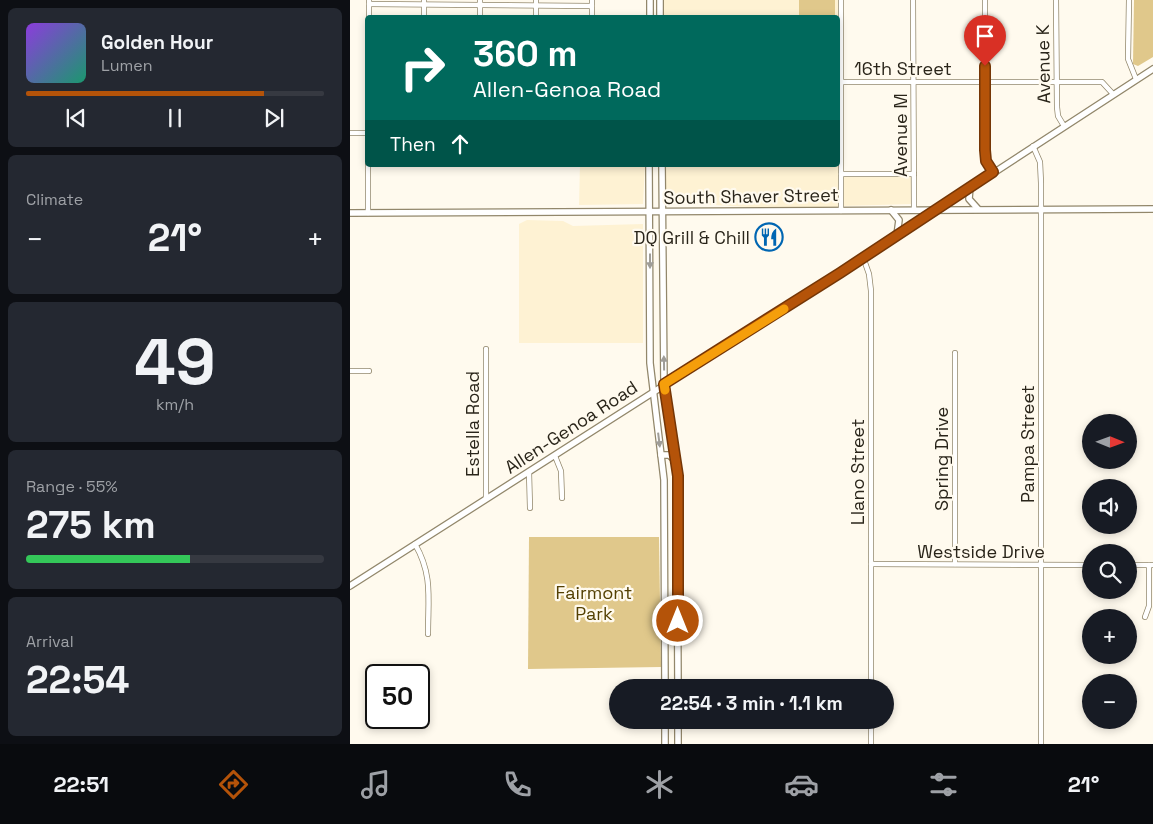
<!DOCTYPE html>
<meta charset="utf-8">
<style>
:root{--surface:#171b24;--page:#242831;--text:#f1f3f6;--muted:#9ea1a6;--line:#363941;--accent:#b45309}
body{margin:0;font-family:"Space Grotesk",sans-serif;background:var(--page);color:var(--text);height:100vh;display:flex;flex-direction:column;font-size:19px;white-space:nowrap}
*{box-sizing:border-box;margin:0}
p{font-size:16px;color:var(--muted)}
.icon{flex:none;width:28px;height:28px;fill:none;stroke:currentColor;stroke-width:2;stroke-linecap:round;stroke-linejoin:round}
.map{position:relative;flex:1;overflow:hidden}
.panel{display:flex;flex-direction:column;gap:8px;padding:8px;background:#0d0f14;width:350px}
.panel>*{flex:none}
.guide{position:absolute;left:15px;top:15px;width:475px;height:152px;border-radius:5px;box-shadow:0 2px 8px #0003;background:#00695c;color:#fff;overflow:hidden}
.needle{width:32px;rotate:91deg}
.fabs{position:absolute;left:732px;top:414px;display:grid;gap:10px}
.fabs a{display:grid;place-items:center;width:55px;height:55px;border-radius:50%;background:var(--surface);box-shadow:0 2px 8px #0003;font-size:25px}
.speed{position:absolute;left:15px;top:664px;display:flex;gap:10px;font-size:25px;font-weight:700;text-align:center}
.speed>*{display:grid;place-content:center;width:65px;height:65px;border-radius:50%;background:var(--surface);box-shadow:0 2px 8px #0003;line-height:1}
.speed .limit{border:2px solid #111;border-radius:8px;background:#fff;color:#111}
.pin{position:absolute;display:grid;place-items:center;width:42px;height:42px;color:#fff;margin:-51px -21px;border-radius:50% 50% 50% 0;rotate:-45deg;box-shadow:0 0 5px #0007}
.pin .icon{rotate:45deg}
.me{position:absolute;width:55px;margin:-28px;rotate:0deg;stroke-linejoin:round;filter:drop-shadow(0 0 4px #0008)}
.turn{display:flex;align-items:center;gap:18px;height:105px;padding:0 25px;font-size:22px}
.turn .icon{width:65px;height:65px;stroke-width:2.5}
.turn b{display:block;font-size:35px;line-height:42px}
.then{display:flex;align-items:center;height:48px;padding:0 25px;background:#0003;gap:10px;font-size:19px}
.big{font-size:38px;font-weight:700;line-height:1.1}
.panel .tile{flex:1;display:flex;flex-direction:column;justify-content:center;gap:8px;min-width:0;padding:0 18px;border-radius:8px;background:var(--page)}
.panel .dial{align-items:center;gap:0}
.dial b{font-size:65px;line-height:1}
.song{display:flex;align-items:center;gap:15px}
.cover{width:60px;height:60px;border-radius:8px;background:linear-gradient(135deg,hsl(270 70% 55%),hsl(160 70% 35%))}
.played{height:5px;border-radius:2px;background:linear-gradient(90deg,var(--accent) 80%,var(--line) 80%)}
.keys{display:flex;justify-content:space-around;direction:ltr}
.heat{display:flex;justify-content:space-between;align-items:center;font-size:28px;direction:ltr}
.charge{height:8px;border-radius:4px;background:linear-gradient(90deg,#34c759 55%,var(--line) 0)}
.trip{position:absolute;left:259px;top:679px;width:285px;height:50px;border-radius:25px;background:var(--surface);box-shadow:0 2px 8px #0003;font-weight:700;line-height:50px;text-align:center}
.tabs{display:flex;height:80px;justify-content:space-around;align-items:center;background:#090b0e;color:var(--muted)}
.tabs .icon{width:35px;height:35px}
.tabs .active{color:var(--accent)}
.tabs b{font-size:22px;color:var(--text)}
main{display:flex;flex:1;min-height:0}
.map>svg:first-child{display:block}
.built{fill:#fef2d3}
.green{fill:#e0c88b}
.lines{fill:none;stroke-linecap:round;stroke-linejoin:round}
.minor-casing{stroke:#92876b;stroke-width:6}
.major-casing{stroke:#92876b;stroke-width:8}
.minor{stroke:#fff;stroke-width:4.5}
.major{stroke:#fff;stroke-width:5.5}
.oneway{fill:#9f9d98}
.route-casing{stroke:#753606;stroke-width:12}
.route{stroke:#b45309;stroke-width:9}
.slow{stroke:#f59e0b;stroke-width:9}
.labels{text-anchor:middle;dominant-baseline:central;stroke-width:4.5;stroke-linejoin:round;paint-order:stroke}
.street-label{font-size:18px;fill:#2a251a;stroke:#fffaee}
.poi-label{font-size:18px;fill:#2a251a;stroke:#fffaee;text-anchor:end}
.park-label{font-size:18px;fill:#544002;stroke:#fffaee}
</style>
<main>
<section class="panel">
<div class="tile">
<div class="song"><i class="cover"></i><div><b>Golden Hour</b><p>Lumen</p></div></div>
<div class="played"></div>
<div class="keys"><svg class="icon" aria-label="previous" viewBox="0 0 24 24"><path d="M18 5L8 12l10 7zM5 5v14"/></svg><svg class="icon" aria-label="pause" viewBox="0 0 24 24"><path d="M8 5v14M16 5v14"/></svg><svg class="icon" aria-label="next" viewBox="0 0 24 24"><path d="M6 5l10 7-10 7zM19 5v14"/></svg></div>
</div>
<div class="tile"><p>Climate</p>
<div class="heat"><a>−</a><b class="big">21°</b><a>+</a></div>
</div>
<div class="tile dial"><b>49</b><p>km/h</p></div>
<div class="tile"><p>Range · 55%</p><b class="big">275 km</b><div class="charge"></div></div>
<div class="tile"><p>Arrival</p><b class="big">22:54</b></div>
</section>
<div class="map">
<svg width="803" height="744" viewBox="0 0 803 744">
<rect width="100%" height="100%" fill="#fffaee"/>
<g class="built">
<path d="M313 0H489V78L488 80V18H313Z"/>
<path d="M488 85 490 207H397L316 202 314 165H488Z"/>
<path d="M230 165H295L293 204 229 205Z"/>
<path d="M493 176 561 177 562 204 493 206Z"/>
<path d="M177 220 213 221 223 226 293 224V343H169V224Z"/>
</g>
<g class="green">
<rect x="449" y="0" width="36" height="16"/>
<path d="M784 0H803V57L788 66 783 64Z"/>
<path d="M179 537H309L311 667 178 669Z"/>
</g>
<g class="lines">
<g class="minor-casing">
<g id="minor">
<path d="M19 0V18"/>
<path d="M130 0V18"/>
<path d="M186 0V18"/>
<path d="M242 0V18"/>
<path d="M491 0V211"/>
<path d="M563 0 564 210"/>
<path d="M635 0V151L636 161 643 172"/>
<path d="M706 0 707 107 708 116 714 126"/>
<path d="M779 0 778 59 786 79"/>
<path d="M19 4 242 6"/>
<path d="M74 18V0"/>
<path d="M488 82H752L763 94"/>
<path d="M0 133H18"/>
<path d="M683 146 690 162 691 183V744"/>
<path d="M491 174H564"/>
<path d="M18 213V165"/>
<path d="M513 257 519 274 521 291V688"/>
<path d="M0 371H19"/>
<path d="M205 456 211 471 212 498"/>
<path d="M179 472 180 508"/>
<path d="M136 498V349"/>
<path d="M65 544C83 575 78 599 78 634"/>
<path d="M521 564 741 565"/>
<path d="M605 564V353"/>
<path d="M779 565H803"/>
<path d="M795 617 799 606V565"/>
<path d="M521 720V744"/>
</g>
</g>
<g class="major-casing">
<g id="major">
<path d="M310 0V18"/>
<path d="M300 18V0"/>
<path d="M299 165 300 363 314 480 315 688"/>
<path d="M312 165 314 384 327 476 328 688"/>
<path d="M620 187 619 199 628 209"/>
<path d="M541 210 549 220 547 235"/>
<path d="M0 213 803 209"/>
<path d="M311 455H319L326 461"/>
<path d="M0 586 490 273 803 69"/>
<path d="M328 720V744"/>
<path d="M315 744V720"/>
</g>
</g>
<use href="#minor" class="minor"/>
<use href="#major" class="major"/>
</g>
<defs><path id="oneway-solid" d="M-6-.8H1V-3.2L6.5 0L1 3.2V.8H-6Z" transform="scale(1.25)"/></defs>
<g class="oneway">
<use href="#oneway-solid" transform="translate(300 261) rotate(90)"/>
<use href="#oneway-solid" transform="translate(314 363) rotate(-91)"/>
<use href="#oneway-solid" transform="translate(309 440) rotate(83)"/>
</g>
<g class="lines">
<g class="route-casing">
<path id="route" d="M328 621V476L314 384 490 273 643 172 636 161 635 150V66"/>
</g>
<use href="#route" class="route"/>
<path class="slow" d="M315 390 314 384 434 309"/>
</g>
<defs>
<g id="restaurant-ring" transform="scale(1.4375)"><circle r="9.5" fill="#fffaee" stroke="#0066b2" stroke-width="1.5"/><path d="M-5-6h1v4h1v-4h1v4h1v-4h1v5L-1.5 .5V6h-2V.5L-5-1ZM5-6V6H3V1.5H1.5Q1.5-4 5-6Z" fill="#0066b2"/></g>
</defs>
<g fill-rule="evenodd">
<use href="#restaurant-ring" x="419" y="237"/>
</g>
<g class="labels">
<g class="street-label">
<text transform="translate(693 64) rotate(-91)">Avenue K</text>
<text x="553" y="68">16th Street</text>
<text transform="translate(550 135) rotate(-90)">Avenue M</text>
<text transform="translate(401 196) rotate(-1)">South Shaver Street</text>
<text transform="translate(122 424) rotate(-90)">Estella Road</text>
<text transform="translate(221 427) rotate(-33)">Allen-Genoa Road</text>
<text transform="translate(677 444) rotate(-90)">Pampa Street</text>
<text transform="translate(591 459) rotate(-90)">Spring Drive</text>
<text transform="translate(507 472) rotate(-90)">Llano Street</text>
<text x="631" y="551">Westside Drive</text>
</g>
<g class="poi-label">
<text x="400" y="237">DQ Grill &amp; Chill</text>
</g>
<g class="park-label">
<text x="244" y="592">Fairmont<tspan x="244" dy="21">Park</tspan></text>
</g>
</g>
</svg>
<div class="fabs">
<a><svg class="needle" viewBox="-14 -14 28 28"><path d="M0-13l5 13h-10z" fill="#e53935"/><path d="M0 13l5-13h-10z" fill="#9ea1a6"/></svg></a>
<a><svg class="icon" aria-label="sound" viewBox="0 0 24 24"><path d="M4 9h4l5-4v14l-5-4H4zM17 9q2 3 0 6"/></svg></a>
<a><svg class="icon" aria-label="search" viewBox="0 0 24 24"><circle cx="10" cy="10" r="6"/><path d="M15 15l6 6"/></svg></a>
<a>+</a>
<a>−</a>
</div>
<div class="speed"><div class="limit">50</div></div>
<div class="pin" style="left:635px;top:66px;background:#d93025"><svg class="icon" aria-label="arrive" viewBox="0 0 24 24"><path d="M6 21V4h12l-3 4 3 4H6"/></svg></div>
<svg class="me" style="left:328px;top:621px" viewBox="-20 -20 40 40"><circle r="17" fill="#b45309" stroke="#fff" stroke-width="3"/><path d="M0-11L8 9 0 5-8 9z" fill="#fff"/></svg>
<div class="trip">22:54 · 3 min · 1.1 km</div>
<div class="guide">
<div class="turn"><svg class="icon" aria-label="right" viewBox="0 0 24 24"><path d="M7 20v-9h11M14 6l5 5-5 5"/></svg><div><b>360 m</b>Allen-Genoa Road</div></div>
<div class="then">Then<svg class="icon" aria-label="ahead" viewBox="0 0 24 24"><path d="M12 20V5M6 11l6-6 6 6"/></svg></div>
</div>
</div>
</main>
<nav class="tabs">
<b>22:51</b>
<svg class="icon active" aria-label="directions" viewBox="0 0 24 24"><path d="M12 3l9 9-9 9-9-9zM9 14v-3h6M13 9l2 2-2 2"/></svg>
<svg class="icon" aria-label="music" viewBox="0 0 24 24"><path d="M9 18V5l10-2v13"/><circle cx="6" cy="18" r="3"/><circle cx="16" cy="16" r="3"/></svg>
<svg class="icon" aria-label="phone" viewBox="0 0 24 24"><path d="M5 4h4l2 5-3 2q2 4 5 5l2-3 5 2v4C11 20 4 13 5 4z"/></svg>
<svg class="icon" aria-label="climate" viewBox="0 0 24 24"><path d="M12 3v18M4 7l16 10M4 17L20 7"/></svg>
<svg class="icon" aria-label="car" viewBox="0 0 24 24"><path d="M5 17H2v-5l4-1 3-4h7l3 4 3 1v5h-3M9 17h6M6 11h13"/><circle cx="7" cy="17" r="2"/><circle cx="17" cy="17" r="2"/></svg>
<svg class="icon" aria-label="filters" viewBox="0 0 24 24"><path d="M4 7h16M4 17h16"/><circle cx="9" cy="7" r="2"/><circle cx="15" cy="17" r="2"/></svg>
<b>21°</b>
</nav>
